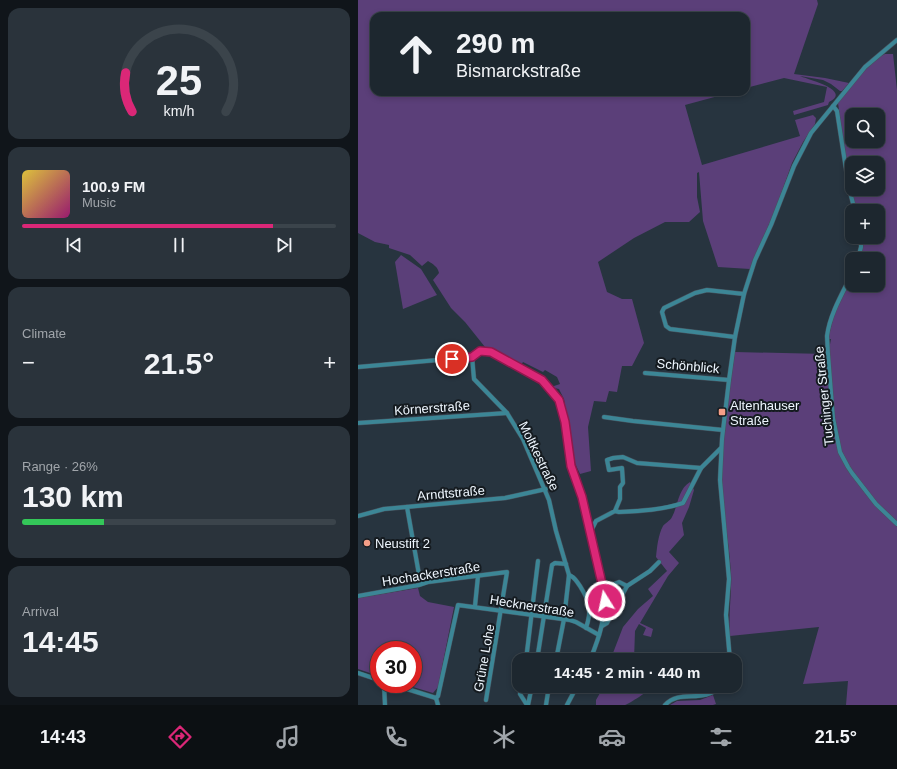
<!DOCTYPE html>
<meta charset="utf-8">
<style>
:root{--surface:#1d272f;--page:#2a333b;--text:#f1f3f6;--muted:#a0a5aa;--line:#3b444b;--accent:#db2777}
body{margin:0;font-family:Helvetica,sans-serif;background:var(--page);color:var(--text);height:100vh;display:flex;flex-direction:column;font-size:15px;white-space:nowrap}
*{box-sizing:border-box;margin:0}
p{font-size:13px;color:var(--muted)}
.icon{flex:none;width:22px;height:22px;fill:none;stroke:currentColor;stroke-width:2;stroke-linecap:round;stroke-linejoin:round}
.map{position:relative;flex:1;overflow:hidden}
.panel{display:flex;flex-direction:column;gap:8px;padding:8px;background:#10151a;width:358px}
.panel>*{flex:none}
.banner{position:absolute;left:12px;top:12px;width:380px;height:84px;border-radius:12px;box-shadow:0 2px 6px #0003,0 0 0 1px var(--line);background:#1d272f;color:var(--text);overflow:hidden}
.tools{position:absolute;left:487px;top:108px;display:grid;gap:8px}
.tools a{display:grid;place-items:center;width:40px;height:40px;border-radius:8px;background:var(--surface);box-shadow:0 2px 6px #0003,0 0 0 1px var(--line);font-size:20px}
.speed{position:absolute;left:12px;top:641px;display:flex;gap:8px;font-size:20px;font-weight:700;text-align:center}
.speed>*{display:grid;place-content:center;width:52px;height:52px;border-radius:50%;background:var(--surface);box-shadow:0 2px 6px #0003,0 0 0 1px var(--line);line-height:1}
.speed .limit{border:6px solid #d22;background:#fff;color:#111}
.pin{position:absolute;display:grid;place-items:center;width:34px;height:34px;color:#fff;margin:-17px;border:2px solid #fff;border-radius:50%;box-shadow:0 1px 4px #0007}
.me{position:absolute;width:44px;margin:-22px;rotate:350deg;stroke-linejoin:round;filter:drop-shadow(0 0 3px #0008)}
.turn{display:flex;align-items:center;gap:14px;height:84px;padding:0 20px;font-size:18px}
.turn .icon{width:52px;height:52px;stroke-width:2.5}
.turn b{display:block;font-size:28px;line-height:34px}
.big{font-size:30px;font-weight:800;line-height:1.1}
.panel .widget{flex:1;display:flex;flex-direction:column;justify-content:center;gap:6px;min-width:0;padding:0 14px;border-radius:12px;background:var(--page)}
.panel .dial{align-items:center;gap:0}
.dial svg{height:104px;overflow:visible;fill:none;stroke:var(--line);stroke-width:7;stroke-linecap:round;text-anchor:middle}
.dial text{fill:var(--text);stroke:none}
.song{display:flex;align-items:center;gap:12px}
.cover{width:48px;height:48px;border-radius:6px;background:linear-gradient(135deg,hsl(50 70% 55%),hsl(320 70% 35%))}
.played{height:4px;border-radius:2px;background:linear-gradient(90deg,var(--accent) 80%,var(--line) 80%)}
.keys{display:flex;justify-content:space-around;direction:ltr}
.heat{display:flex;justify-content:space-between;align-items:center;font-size:22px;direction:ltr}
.charge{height:6px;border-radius:3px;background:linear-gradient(90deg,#34c759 26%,var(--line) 0)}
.trip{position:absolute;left:154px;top:653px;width:230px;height:40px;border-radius:12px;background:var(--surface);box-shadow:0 2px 6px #0003,0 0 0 1px var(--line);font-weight:800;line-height:40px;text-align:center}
.tabs{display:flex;height:64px;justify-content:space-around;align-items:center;background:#0c1013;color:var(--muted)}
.tabs .icon{width:28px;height:28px}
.tabs .active{color:var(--accent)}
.tabs b{font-size:18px;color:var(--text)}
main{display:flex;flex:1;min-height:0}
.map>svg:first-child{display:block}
.green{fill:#5b3f79;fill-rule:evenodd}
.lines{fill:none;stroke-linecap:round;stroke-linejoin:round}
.minor-casing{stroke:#47535e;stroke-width:5}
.minor{stroke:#3c8696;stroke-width:4}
.route-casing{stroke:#8e194d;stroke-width:10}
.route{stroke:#db2777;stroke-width:7}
.poi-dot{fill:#f49e87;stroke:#151b20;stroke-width:1.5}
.labels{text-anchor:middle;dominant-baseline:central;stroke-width:4;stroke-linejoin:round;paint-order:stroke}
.street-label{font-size:13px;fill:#eef6fe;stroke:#151b20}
.poi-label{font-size:13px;fill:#eef6fe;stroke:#151b20;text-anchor:start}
</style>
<main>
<section class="panel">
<div class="widget dial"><svg viewBox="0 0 100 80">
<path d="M14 69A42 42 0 1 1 86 69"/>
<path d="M14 69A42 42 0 0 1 9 39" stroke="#db2777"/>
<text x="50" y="56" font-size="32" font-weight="700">25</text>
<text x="50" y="72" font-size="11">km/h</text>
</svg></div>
<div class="widget">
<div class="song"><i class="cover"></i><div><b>100.9 FM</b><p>Music</p></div></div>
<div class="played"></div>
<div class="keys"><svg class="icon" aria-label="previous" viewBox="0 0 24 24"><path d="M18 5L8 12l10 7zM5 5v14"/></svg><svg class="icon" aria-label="pause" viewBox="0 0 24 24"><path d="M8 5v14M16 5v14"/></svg><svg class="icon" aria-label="next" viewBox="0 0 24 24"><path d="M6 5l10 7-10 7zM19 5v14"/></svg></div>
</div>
<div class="widget"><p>Climate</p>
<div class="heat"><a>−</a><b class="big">21.5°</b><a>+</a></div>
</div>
<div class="widget"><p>Range · 26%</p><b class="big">130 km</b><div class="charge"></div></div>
<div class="widget"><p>Arrival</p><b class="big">14:45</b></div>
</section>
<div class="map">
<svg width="539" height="705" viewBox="0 0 539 705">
<rect width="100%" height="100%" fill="#27343f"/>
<g class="green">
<path d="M0 0H459L460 4 436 74 467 78 491 83 484 91H482L473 84 465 80 442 76C448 79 495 90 471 102L470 105 436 115 435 111 466 102 469 87 426 78 388 88V16H16V92H375L327 105 344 165 442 136 437 120 455 115 458 118 457 124 445 142 434 163 418 208 392 269 360 267 345 221 341 172 339 173V197L342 212 331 222H307L276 238 240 262 249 292 264 299H274L286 343 274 366H264L259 392 251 391 248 402 236 401 230 427 233 471 222 474 215 459 206 399 201 389 196 388V386L202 384 199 377 187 370 185 372 165 362 163 365 127 347 107 322 93 308 75 280 81 273C80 267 75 264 70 261L64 266 52 255 31 248V245L17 242 0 233Z"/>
<path d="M527 54H535L539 90V705H488L490 681 445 684 461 627 372 636C370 615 374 594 373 573 371 542 365 512 364 482 363 439 371 395 377 352L468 354 475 407 471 350 473 339H470L476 315 494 277V285H520V259H502L504 237H520V211H498L493 194 480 103C486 92 517 57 527 54ZM494 115H520V141H494ZM494 163H520V189H494Z"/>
<path d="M43 255 63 269 79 295 45 309 37 262Z"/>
<path d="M332 482 336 490 331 507 324 523 326 535 311 552 321 563 310 576 282 623 295 629 293 637 285 635 288 628 281 624 277 631 276 660H262L255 653 265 627 280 609 295 596 290 589 309 571 298 557C299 548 300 535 305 526 307 523 312 521 314 517 320 506 320 489 332 482Z"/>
<path d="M60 588 62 596 70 602 96 607 80 687 75 693 45 684H55V650H21V676L0 669V598Z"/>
<path d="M246 686H267L266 689 275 690 280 686H296C292 690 271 704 267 705 258 705 247 705 238 705V700Z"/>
<path d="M312 686H350L351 689 336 694H317Z"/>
<path d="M355 695 358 704 355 705H312L319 701 342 700Z"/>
</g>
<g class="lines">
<g class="minor-casing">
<g id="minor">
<path d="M475 106 479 111 491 188 497 211"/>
<path d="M500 259 503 247V237"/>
<path d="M494 274C484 294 472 314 469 336L470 354 475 418 482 452 490 467 494 473 518 504 539 524"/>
<path d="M377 337 312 329 308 326 304 312 306 308 337 293 349 290 386 294"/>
<path d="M114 357 116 379 149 413 165 439 191 500 198 531 211 575 206 619 198 660"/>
<path d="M0 367 114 357 122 351 127 350 142 356 184 380 201 400 207 422 213 466 224 497 245 588C249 614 242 636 232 660"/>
<path d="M287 373 371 380"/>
<path d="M246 417 275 421 365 430"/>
<path d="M0 423 149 413"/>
<path d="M49 507 62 580 64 583"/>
<path d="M257 511 261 512C283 511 304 510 325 503L343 468 363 448"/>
<path d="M0 516 26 509 147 498 188 489"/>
<path d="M232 533 238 521 257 511 262 499V487L265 483 264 468 251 470 249 460 255 458 265 457 279 463 343 468"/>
<path d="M211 575C217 577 218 581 222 586 232 602 234 610 228 628"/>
<path d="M245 588 261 582 269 586"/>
<path d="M0 596 61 585 70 582 149 572 128 700"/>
<path d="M117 606 120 576"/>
<path d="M244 626 249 623 269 586 292 571 301 562"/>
<path d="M168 660 180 561"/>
<path d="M179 660 194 565 197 563 208 564"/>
<path d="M372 660 368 615 371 579 362 480 364 439 371 380 377 337 386 294 397 260 413 225 436 166 453 133 507 67 539 40"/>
<path d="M0 673 21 680"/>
<path d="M26 684 27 705"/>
<path d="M33 684 78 698"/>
<path d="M163 686 162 694 169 705"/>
<path d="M80 705 78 698 80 696 100 605 212 620 218 622 241 635"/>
<path d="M170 705 174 686"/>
<path d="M188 705 191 686"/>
<path d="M209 705 219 686"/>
<path d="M307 705C323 688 344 705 363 686"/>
</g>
</g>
<use href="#minor" class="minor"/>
</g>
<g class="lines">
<g class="route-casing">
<path id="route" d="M94 359 114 357 122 351 133 352 184 380 201 400 207 422 213 466 224 497 245 588 247 601"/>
</g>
<use href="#route" class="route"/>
</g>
<g class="poi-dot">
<rect x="360" y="408" width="8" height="8" rx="2"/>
<circle cx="9" cy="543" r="4"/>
</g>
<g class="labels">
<g class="street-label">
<text transform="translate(330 366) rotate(5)">Schönblick</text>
<text transform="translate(466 396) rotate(-96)">Tuchinger Straße</text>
<text transform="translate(74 408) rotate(-4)">Körnerstraße</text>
<text transform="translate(181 456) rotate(64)">Moltkestraße</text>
<text transform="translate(93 493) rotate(-5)">Arndtstraße</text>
<text transform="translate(73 574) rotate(-9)">Hochackerstraße</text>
<text transform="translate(174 606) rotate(9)">Hecknerstraße</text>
<text transform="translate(126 658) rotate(-80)">Grüne Lohe</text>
</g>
<g class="poi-label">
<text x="372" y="405">Altenhauser<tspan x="372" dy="15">Straße</tspan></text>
<text x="17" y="543">Neustift 2</text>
</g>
</g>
</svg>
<div class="tools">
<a><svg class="icon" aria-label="search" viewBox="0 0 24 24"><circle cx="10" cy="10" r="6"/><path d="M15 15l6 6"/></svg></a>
<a><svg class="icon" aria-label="layers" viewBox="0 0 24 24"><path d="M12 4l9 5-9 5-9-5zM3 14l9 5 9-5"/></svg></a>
<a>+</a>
<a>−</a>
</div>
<div class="speed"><div class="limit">30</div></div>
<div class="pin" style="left:94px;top:359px;background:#d93025"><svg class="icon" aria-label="arrive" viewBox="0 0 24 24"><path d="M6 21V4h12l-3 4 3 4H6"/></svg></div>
<svg class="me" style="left:247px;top:601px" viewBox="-20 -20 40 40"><circle r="17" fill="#db2777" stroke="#fff" stroke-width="3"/><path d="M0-11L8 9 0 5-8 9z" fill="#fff"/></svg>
<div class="trip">14:45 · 2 min · 440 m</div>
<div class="banner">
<div class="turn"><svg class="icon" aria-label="ahead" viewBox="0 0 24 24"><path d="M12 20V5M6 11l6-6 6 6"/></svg><div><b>290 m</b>Bismarckstraße</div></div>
</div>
</div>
</main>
<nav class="tabs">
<b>14:43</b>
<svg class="icon active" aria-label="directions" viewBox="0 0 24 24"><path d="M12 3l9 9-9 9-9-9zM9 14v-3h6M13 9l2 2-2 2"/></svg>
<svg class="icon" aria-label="music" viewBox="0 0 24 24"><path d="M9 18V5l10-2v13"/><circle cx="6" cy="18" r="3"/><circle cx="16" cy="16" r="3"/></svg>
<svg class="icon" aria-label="phone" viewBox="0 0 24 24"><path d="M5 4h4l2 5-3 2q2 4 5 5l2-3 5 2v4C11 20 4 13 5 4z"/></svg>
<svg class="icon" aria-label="climate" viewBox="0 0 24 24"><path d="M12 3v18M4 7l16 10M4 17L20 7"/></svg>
<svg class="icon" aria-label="car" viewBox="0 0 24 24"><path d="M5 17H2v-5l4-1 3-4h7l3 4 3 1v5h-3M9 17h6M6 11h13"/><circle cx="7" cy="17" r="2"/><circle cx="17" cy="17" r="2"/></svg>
<svg class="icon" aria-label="filters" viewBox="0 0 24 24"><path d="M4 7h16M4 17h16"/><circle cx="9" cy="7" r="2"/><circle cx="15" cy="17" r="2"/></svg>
<b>21.5°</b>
</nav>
